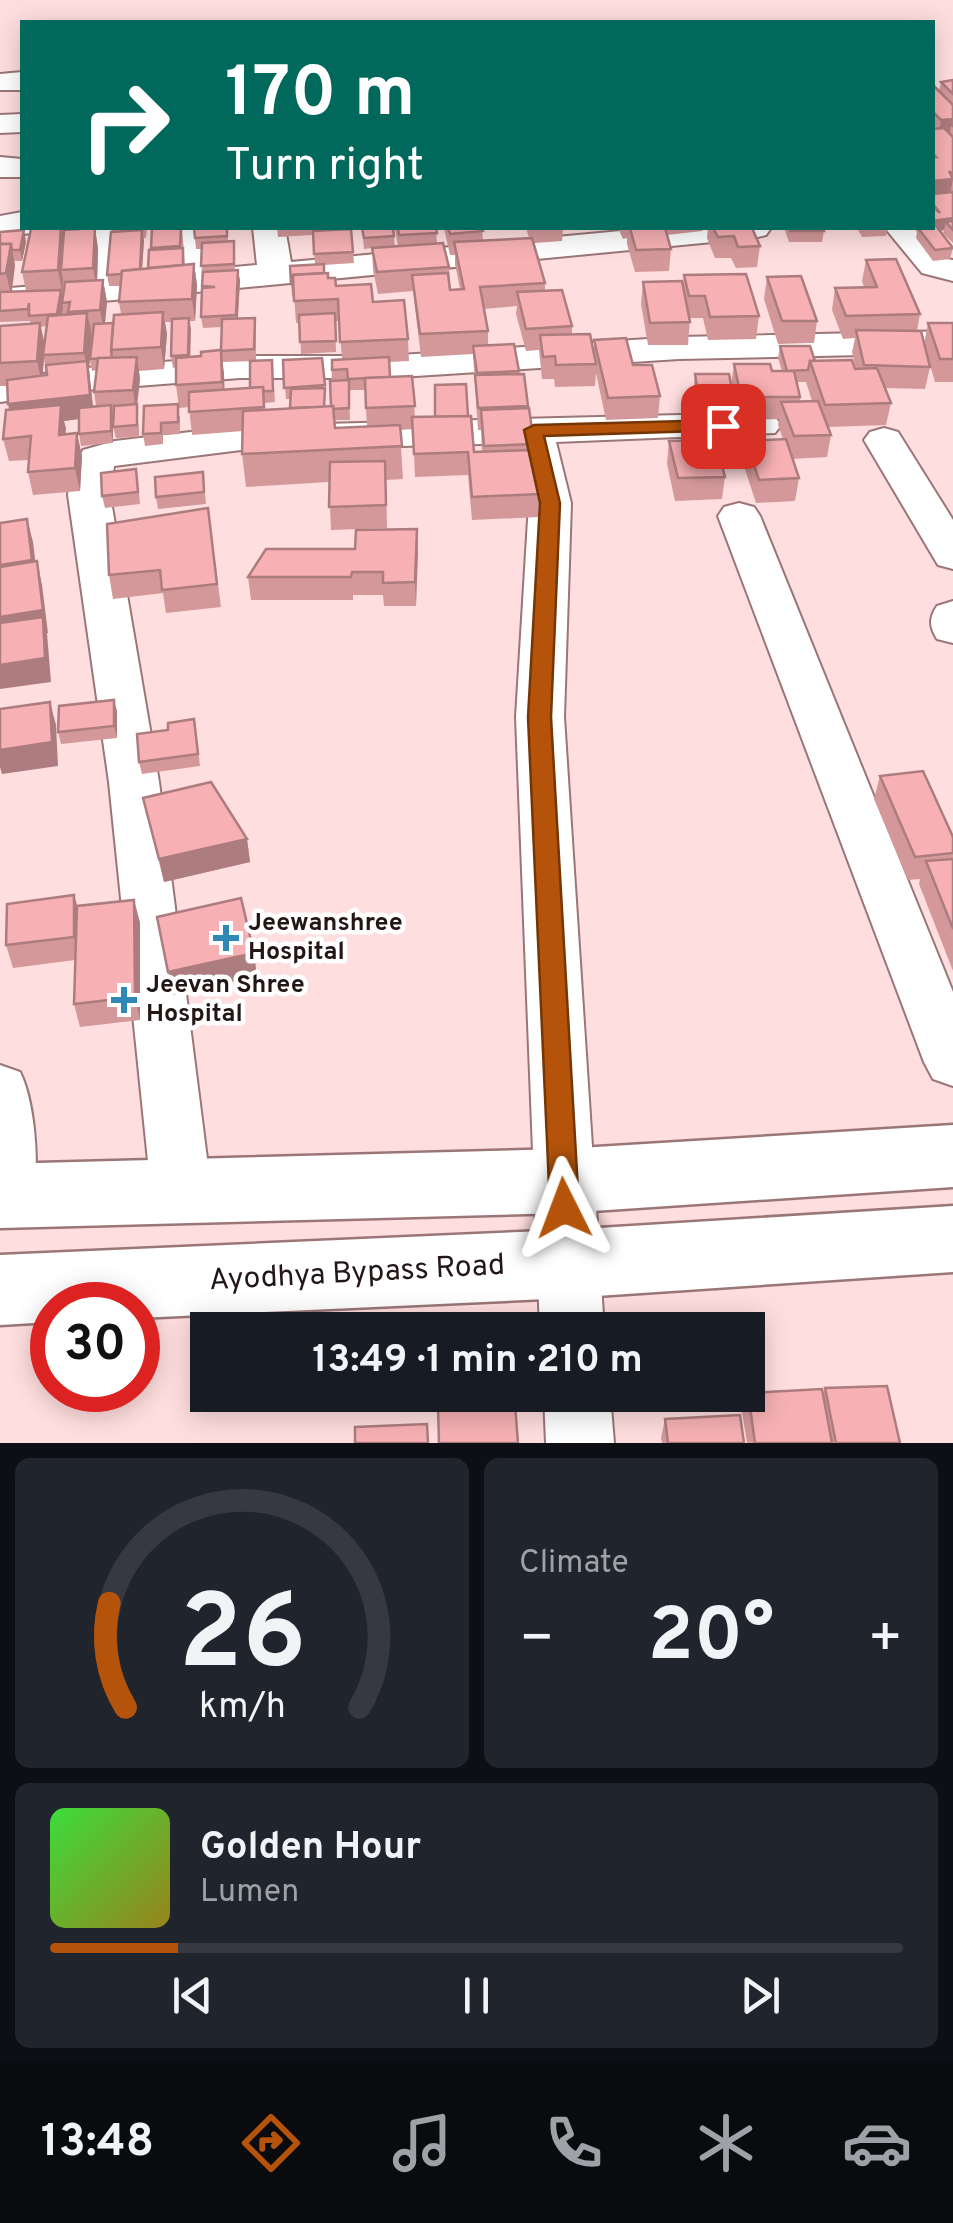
<!DOCTYPE html>
<meta charset="utf-8">
<style>
:root{--surface:#171b24;--page:#20242c;--text:#f1f3f6;--muted:#9ea1a6;--line:#363941;--accent:#b45309}
body{margin:0;font-family:Overpass,sans-serif;background:var(--page);color:var(--text);height:100vh;display:flex;flex-direction:column;font-size:38px;white-space:nowrap}
*{box-sizing:border-box;margin:0}
p{font-size:32px;color:var(--muted)}
.icon{flex:none;width:55px;height:55px;fill:none;stroke:currentColor;stroke-width:2;stroke-linecap:round;stroke-linejoin:round}
.map{position:relative;height:1443px;overflow:hidden}
.details{display:flex;flex-direction:column;gap:15px;padding:15px;background:#0d0f14;flex:1}
.details>*{flex:none}
.banner{position:absolute;left:20px;top:20px;width:915px;height:210px;border-radius:0px;box-shadow:0 5px 25px #0003;background:#00695c;color:#fff;overflow:hidden}
.speed{position:absolute;left:30px;top:1282px;display:flex;gap:20px;font-size:50px;font-weight:700;text-align:center}
.speed>*{display:grid;place-content:center;width:130px;height:130px;border-radius:50%;background:var(--surface);box-shadow:0 5px 25px #0003;line-height:1}
.speed .limit{border:15px solid #d22;background:#fff;color:#111}
.pin{position:absolute;display:grid;place-items:center;width:85px;height:85px;color:#fff;margin:-42px;border-radius:20px;box-shadow:0 5px 15px #0006}
.me{position:absolute;width:110px;margin:-55px;rotate:357deg;stroke-linejoin:round;filter:drop-shadow(0 0 8px #0008)}
.turn{display:flex;align-items:center;gap:35px;height:210px;padding:0 40px;font-size:45px}
.turn .icon{width:130px;height:130px;stroke-width:2.5}
.turn b{display:block;font-size:70px;line-height:85px}
.big{font-size:75px;font-weight:700;line-height:1.1}
.details .card{flex:1;display:flex;flex-direction:column;justify-content:center;gap:15px;min-width:0;padding:0 35px;border-radius:15px;background:var(--page)}
.details .dial{align-items:center;gap:0}
.dial svg{height:260px;overflow:visible;fill:none;stroke:var(--line);stroke-width:7;stroke-linecap:round;text-anchor:middle}
.dial text{fill:var(--text);stroke:none}
.song{display:flex;align-items:center;gap:30px}
.cover{width:120px;height:120px;border-radius:15px;background:linear-gradient(135deg,hsl(120 70% 55%),hsl(50 70% 35%))}
.played{height:10px;border-radius:5px;background:linear-gradient(90deg,var(--accent) 15%,var(--line) 15%)}
.keys{display:flex;justify-content:space-around;direction:ltr}
.heat{display:flex;justify-content:space-between;align-items:center;font-size:55px;direction:ltr}
.details .tiles{flex:1;display:grid;gap:15px;grid-template-columns:1fr 1fr}
.card:last-child{grid-column:span 2}
.trip{position:absolute;left:190px;top:1312px;width:575px;height:100px;border-radius:0px;background:var(--surface);box-shadow:0 5px 25px #0003;font-weight:700;line-height:100px;text-align:center}
.tab-bar{display:flex;height:160px;justify-content:space-around;align-items:center;background:#090b0e;color:var(--muted)}
.tab-bar .icon{width:70px;height:70px}
.tab-bar .on{color:var(--accent)}
.tab-bar b{font-size:45px;color:var(--text)}
.map>svg:first-child{display:block}
.lines{fill:none;stroke-linecap:round;stroke-linejoin:round}
.minor-casing{stroke:#9b7677;stroke-width:4}
.major-casing{stroke:#9b7677;stroke-width:5}
.minor{fill:#fff;fill-rule:evenodd}
.major{fill:#fff;fill-rule:evenodd}
.wall{fill:#d4989b;fill-rule:evenodd}
.shaded-wall{fill:#ad7c7e}
.building{fill:#f7b1b4;stroke:#ad7c7e;stroke-width:2.5}
.route{fill:#b45309;stroke:#753606;stroke-width:2.5}
.poi-dot{fill:#2f88b6;stroke:#fff;stroke-width:4}
.labels{text-anchor:middle;dominant-baseline:central;stroke-width:9;stroke-linejoin:round;paint-order:stroke}
.poi-label{font-size:25px;font-weight:bold;fill:#241617;stroke:#fff;text-anchor:start}
.near-street-label{font-size:30px;fill:#241617;stroke:#fff}
</style>
<div class="map">
<svg width="953" height="1443" viewBox="0 0 953 1443">
<rect width="100%" height="100%" fill="#ffdedf"/>
<g class="lines">
<g class="minor-casing">
<g id="minor">
<path d="M22 72V90H0V74Z"/>
<path d="M22 114V132L0 133V115Z"/>
<path d="M0 157 22 159V177H0Z"/>
<path d="M22 212V228H37L33 233 0 236V216Z"/>
<path d="M91 228H124V278L179 272 174 228H206L213 269 257 265 253 228H285L291 262 653 228H771L766 235 754 238 0 311V289L89 281Z"/>
<path d="M885 228H919L946 259 953 260V281L922 273Z"/>
<path d="M953 331V353L679 359 384 378H240L86 390 0 402V380L86 368 240 356H384L679 337Z"/>
<path d="M761 413 775 417 781 425 775 433 556 442 571 503 564 717 604 1330H540L516 717 529 503 517 443 241 450 114 466 110 495 159 782 211 1190 202 1209 181 1218 160 1209 151 1190 109 782 68 495 70 476 83 450 115 441 241 426Z"/>
<path d="M884 428 898 432 953 520V569L938 565 864 440 870 432Z"/>
<path d="M739 503 754 507 760 516 953 992V1086L933 1079 924 1062 718 516 724 507Z"/>
<path d="M953 601V643L937 639C929 626 929 618 937 606Z"/>
<path d="M0 1065 20 1072C36 1104 42 1184 28 1216L6 1224 0 1221Z"/>
<path d="M544 1395H610L614 1443H546Z"/>
</g>
</g>
<g class="major-casing">
<g id="major">
<path d="M953 1125V1187L563 1213 0 1228V1164L563 1149Z"/>
<path d="M953 1206V1272L567 1298 138 1318V1305H52V1322L0 1325V1255L567 1230Z"/>
</g>
</g>
<use href="#minor" class="minor"/>
<use href="#major" class="major"/>
</g>
<g class="wall">
<path d="M953 80V243L943 233 944 230 940 231 953 248 950 259 933 261 916 238 917 232 914 228H932V84L939 91 941 82Z"/>
<path d="M62 228 64 238 95 228 98 249 97 280H103L107 302 105 323H113L121 314 119 302 120 286H109L107 275 112 228H147L146 238H144L142 269 148 268 151 250 152 228H182L185 265 194 264 197 285 195 321H190V357L201 356 221 351 222 327 203 328 201 317 202 249H196L194 228H228V241H234L235 270H238L240 281 238 319 256 329V361L222 362 224 389 250 388 272 360 275 402 264 403 265 410 290 408V399H286L283 360 322 358 325 407 331 406 332 360 342 359 339 321H335L336 352 301 354 300 323H296L294 295 292 296 291 284 315 264 313 235 278 237 277 228H351L354 263 324 265V273L336 286 373 302 408 339 409 361 389 362 390 377 412 376 415 417 468 416 474 452H482L481 430H478L473 354 421 357 413 291 378 294 373 270 372 248 364 249 362 228H393L395 247H398L395 228H436L437 244 449 267 450 290 460 289 455 264V255H450L444 228H482L483 241 529 238 526 228H563L562 241 534 243 545 283V291L572 326V334L594 351V340L633 365 660 396 658 418 606 420 596 373 595 386 555 387 554 379H542L539 350 526 351 516 314 517 306 484 309 488 331V345L519 371V374H524L539 494V517L472 520 468 475 415 477 413 429 400 430 403 479 386 480 387 528 331 530 329 482 246 487 242 454 243 431 192 435 189 407 179 408 176 385V367L173 368 171 356 172 322H165L167 334 164 369 139 371 140 379 137 405 139 437 116 438 113 427 114 414H113V443L81 446 79 434V419L64 421 65 434 82 456 80 491 33 495 28 472 29 460 9 461 3 439 9 409 7 386H0V326L31 324 30 321 0 322V232L26 242 22 261H14L15 265 12 292 26 291 22 272ZM46 326 44 343 41 327ZM91 333H93L90 359 92 371 97 370 94 392 96 406 93 407 89 370ZM44 359 47 375 42 376ZM349 390H365L367 426 335 428 334 420H350Z"/>
<path d="M618 228H703L702 231 667 235 671 249 669 271 635 272 627 244V238L623 239Z"/>
<path d="M708 228H752L760 246 757 267 736 268 731 258H715L707 238Z"/>
<path d="M784 228H823L824 231 822 242H789Z"/>
<path d="M857 228H888L886 236 862 237Z"/>
<path d="M866 260 920 314 917 331 924 344 928 323H953V382H935L926 351 930 367 925 389 885 388 891 403 886 425 828 427 831 435 827 457 792 459 799 478 795 501 756 503 743 463 746 441 783 439 778 425 779 419 738 420 734 401V418H699L694 385 695 374 731 385 734 364 772 371H782L778 358 780 346 815 361 856 369 852 352 855 338 843 339 832 310 835 288 864 287 862 281ZM797 382H806L812 401H800V397Z"/>
<path d="M684 275 759 316 756 339 708 340 703 318H690L688 345H648L641 304 643 282 683 285Z"/>
<path d="M767 277 817 321 814 343 778 344 764 299Z"/>
<path d="M144 406 180 416V434L163 435V444L145 446 143 434Z"/>
<path d="M669 441 725 477 722 499 675 501 667 464Z"/>
<path d="M203 472 206 504 158 509 156 497Z"/>
<path d="M138 481 140 504 105 508 102 496Z"/>
<path d="M208 508 221 607 166 613 163 593 113 599 109 575Z"/>
<path d="M417 529 416 606H384L383 595H353V600H251L248 577 355 549Z"/>
<path d="M114 700 117 712V738L61 744 58 732Z"/>
<path d="M196 731 200 766 142 774 139 762Z"/>
<path d="M880 776 953 837V971L919 884 920 879 908 880 874 799Z"/>
<path d="M143 798 247 839 250 862 164 882Z"/>
<path d="M134 900 140 923V1020L80 1027 74 1004 75 960 13 968 6 945 77 906Z"/>
<path d="M825 1388 900 1443H747L742 1412 747 1395H823Z"/>
<path d="M665 1419 744 1443H662L661 1438Z"/>
</g>
<g class="shaded-wall">
<path d="M953 119V128L951 126 948 139 937 140 941 120Z"/>
<path d="M953 179 949 200 932 202V181Z"/>
<path d="M953 218V229L946 222 944 230 923 234 932 228V221Z"/>
<path d="M62 228 65 248 61 270 63 279 62 292 58 270Z"/>
<path d="M95 228 98 249 97 290 93 268Z"/>
<path d="M24 230 26 242 22 261 20 250Z"/>
<path d="M142 230 144 241 141 285 139 273Z"/>
<path d="M11 244 15 265 11 295 6 273Z"/>
<path d="M194 264 197 285 195 321 192 299Z"/>
<path d="M238 270 240 281 237 326 236 315Z"/>
<path d="M103 280 107 302 104 332 100 310Z"/>
<path d="M61 290 64 301 62 303 63 308 60 326 57 314Z"/>
<path d="M163 312 167 334 164 369 161 347Z"/>
<path d="M87 313 92 335 89 370 94 417 64 421 66 428 64 457 13 427 8 404 88 373 84 353Z"/>
<path d="M189 318 191 329 190 367 188 355Z"/>
<path d="M40 323 45 346 42 383 37 361Z"/>
<path d="M221 350 224 373 225 405 222 382Z"/>
<path d="M137 357 140 379 137 405 139 437 133 390Z"/>
<path d="M111 405 113 417V443L111 431Z"/>
<path d="M77 433 82 456 80 491 75 468Z"/>
<path d="M27 519 33 542 38 583 0 589V565Z"/>
<path d="M417 529 418 553 416 606 415 582Z"/>
<path d="M37 561 42 585 48 633H47L51 682 0 689V617Z"/>
<path d="M114 700 117 712V738L114 726Z"/>
<path d="M50 702 56 725 58 766 2 774 0 767V750Z"/>
<path d="M247 839 250 862 164 882 159 859Z"/>
<path d="M74 895 81 918 80 960 74 937Z"/>
<path d="M134 900 140 923V1020L135 997Z"/>
<path d="M254 953 257 976 173 995 168 972Z"/>
</g>
<g class="building">
<path d="M953 80V94L941 82Z"/>
<path d="M932 84 953 105V119L941 120 932 111Z"/>
<path d="M944 128 953 137V175L949 171 953 179 932 181V157H936L932 153V129Z"/>
<path d="M953 192V218L932 221V205L940 213 932 203V194Z"/>
<path d="M953 221V230L946 222Z"/>
<path d="M932 226H936L953 248 935 250 918 228H932Z"/>
<path d="M48 228H61L58 270 22 272 31 229Z"/>
<path d="M95 228 93 268 61 270 64 230Z"/>
<path d="M152 228H181L180 246 151 248Z"/>
<path d="M194 228H227V236L195 238Z"/>
<path d="M362 228H393L394 236 364 238Z"/>
<path d="M398 228H436L437 233 399 235Z"/>
<path d="M448 228H482L483 231 450 234Z"/>
<path d="M630 228H665L671 249 636 250Z"/>
<path d="M713 228H752L760 246 738 247 734 236 718 237Z"/>
<path d="M789 228H823L824 231H790Z"/>
<path d="M351 229 353 252 314 254 313 231Z"/>
<path d="M24 230 20 250H12L11 244H0V232Z"/>
<path d="M142 230 140 269 122 271 121 274 107 275 111 232Z"/>
<path d="M532 238 545 283 480 287 488 331 420 334 412 275 448 273 450 290 464 289 454 242Z"/>
<path d="M234 241V264L201 266 202 243Z"/>
<path d="M443 243 449 267 377 272 372 248Z"/>
<path d="M0 244H11L6 273 0 274Z"/>
<path d="M183 248V265L148 268 149 250Z"/>
<path d="M896 259 920 314 846 316 835 288 877 287 866 260Z"/>
<path d="M194 264 192 299 119 302 122 271Z"/>
<path d="M324 264V273L293 275V284H291L290 266Z"/>
<path d="M238 270 236 315 201 317 202 288 215 287 202 286 203 272Z"/>
<path d="M328 273V278H335L336 286 371 284 373 302 404 300 408 339 340 342 338 299 294 301 293 275Z"/>
<path d="M746 274 759 316 710 317 705 296H689L684 275Z"/>
<path d="M801 276 817 321H782L767 277Z"/>
<path d="M103 280 100 310 68 312 70 302 62 303 65 282Z"/>
<path d="M682 281 690 322 650 323 643 282Z"/>
<path d="M61 290 57 314 29 316V303L28 309 0 311V292Z"/>
<path d="M562 290 572 326 526 329 517 292Z"/>
<path d="M163 312 161 347 111 350 114 315Z"/>
<path d="M87 313 84 353 43 355 48 316Z"/>
<path d="M335 313 336 341 300 342 299 315Z"/>
<path d="M189 318 188 355 171 356 172 319Z"/>
<path d="M255 318 254 349 221 351 222 319Z"/>
<path d="M40 323 37 361 0 363V326Z"/>
<path d="M113 323 111 350 112 358 90 359 94 324Z"/>
<path d="M928 323H953V359H940Z"/>
<path d="M856 330 921 331 930 367 864 365Z"/>
<path d="M590 334 596 364 556 365 555 356 543 357 540 335Z"/>
<path d="M626 338 633 365H652L660 396 608 398 594 340Z"/>
<path d="M514 344 519 371 477 373 473 346Z"/>
<path d="M780 346H810L815 361H810L808 370 787 371Z"/>
<path d="M221 350 222 382 176 385V358L201 356V352Z"/>
<path d="M137 357 133 390 94 392 98 358Z"/>
<path d="M389 357 390 377 348 379 347 369 332 370V360Z"/>
<path d="M322 358 325 385 284 388 283 360Z"/>
<path d="M272 360 273 391H263V387L250 388V361Z"/>
<path d="M852 360 855 369 877 368 891 403 825 405 810 361Z"/>
<path d="M87 361 90 395 8 404 7 380 47 375 46 365Z"/>
<path d="M734 364H770L772 371H794L800 397H741Z"/>
<path d="M524 374 528 406 478 408 475 375Z"/>
<path d="M695 374H729L735 406H700Z"/>
<path d="M412 376 415 406 366 408 365 378Z"/>
<path d="M349 380V408L333 409V406H331L330 381Z"/>
<path d="M466 384 468 416 435 417V385Z"/>
<path d="M263 387 264 407 189 412V392Z"/>
<path d="M325 388 324 407 290 408 291 389Z"/>
<path d="M818 401 831 435 794 436 781 402Z"/>
<path d="M137 404V425L113 427 114 406Z"/>
<path d="M178 404V422L161 423V433L143 434 144 406Z"/>
<path d="M61 405 59 435 77 433 75 468 28 472 31 436 3 439 6 410Z"/>
<path d="M111 405V431L79 434V408Z"/>
<path d="M333 406 335 428 400 425 402 446 242 454 243 411Z"/>
<path d="M529 408 534 444 484 446 481 410Z"/>
<path d="M471 416 474 452 534 450 539 494 472 497 468 452 414 454 412 417Z"/>
<path d="M786 439 799 478 759 480 746 441Z"/>
<path d="M715 440 725 477 678 478 669 441Z"/>
<path d="M385 461 386 505 329 507 330 462Z"/>
<path d="M136 469 138 492 102 496 101 473Z"/>
<path d="M203 472 204 492 156 497 155 477Z"/>
<path d="M208 508 217 584 162 590 160 570 109 575 107 524Z"/>
<path d="M27 519 32 560 0 565V523Z"/>
<path d="M417 529 415 582 383 583V572H352L351 577H248L266 549H355L356 530Z"/>
<path d="M37 561 43 610 0 617V567Z"/>
<path d="M43 617 45 658 0 665V623Z"/>
<path d="M114 700V726L58 732 59 706Z"/>
<path d="M50 702 52 742 0 750V709Z"/>
<path d="M194 719 198 754 139 762 137 734 168 730V723Z"/>
<path d="M923 771 953 837V853L915 857 880 776Z"/>
<path d="M211 782 247 839 159 859 143 798Z"/>
<path d="M953 859V929L926 861Z"/>
<path d="M74 895V937L6 945 7 904Z"/>
<path d="M241 898 254 953 168 972 157 917Z"/>
<path d="M134 900 135 997 74 1004 77 906Z"/>
<path d="M887 1386 900 1443H836L825 1388Z"/>
<path d="M822 1389 832 1443H755L748 1393Z"/>
<path d="M515 1404 518 1443H439L438 1408Z"/>
<path d="M740 1415 744 1443H668L665 1419Z"/>
<path d="M427 1424 428 1443H355V1427Z"/>
</g>
<path class="route" d="M723 420 730 422V430L544 436 560 503 551 717 579 1208 575 1218 564 1222 554 1218 550 1208 528 717 540 503 524 430 534 425Z"/>
<g class="poi-dot">
<path d="M221 923h10v10h10v10h-10v10h-10v-10h-10v-10h10z"/>
<path d="M119 985h10v10h10v10h-10v10h-10v-10h-10v-10h10z"/>
</g>
<g class="labels">
<g class="poi-label">
<text x="248" y="924">Jeewanshree<tspan x="248" dy="29">Hospital</tspan></text>
<text x="146" y="986">Jeevan Shree<tspan x="146" dy="29">Hospital</tspan></text>
</g>
<g class="near-street-label">
<text transform="translate(357 1274) rotate(-3)">Ayodhya Bypass Road</text>
</g>
</g>
</svg>
<div class="speed"><div class="limit">30</div></div>
<div class="pin" style="left:723px;top:426px;background:#d93025"><svg class="icon" aria-label="arrive" viewBox="0 0 24 24"><path d="M6 21V4h12l-3 4 3 4H6"/></svg></div>
<svg class="me" style="left:564px;top:1208px" viewBox="-20 -20 40 40"><path d="M0-17L14 15 0 8-14 15z" fill="#b45309" stroke="#fff" stroke-width="4"/></svg>
<div class="trip">13:49 · 1 min · 210 m</div>
<div class="banner">
<div class="turn"><svg class="icon" aria-label="right" viewBox="0 0 24 24"><path d="M7 20v-9h11M14 6l5 5-5 5"/></svg><div><b>170 m</b>Turn right</div></div>
</div>
</div>
<section class="details">
<div class="tiles">
<div class="card dial"><svg viewBox="0 0 100 80">
<path d="M14 69A42 42 0 1 1 86 69"/>
<path d="M14 69A42 42 0 0 1 9 37" stroke="#b45309"/>
<text x="50" y="56" font-size="32" font-weight="700">26</text>
<text x="50" y="72" font-size="11">km/h</text>
</svg></div>
<div class="card"><p>Climate</p>
<div class="heat"><a>−</a><b class="big">20°</b><a>+</a></div>
</div>
<div class="card">
<div class="song"><i class="cover"></i><div><b>Golden Hour</b><p>Lumen</p></div></div>
<div class="played"></div>
<div class="keys"><svg class="icon" aria-label="previous" viewBox="0 0 24 24"><path d="M18 5L8 12l10 7zM5 5v14"/></svg><svg class="icon" aria-label="pause" viewBox="0 0 24 24"><path d="M8 5v14M16 5v14"/></svg><svg class="icon" aria-label="next" viewBox="0 0 24 24"><path d="M6 5l10 7-10 7zM19 5v14"/></svg></div>
</div>
</div>
</section>
<nav class="tab-bar">
<b>13:48</b>
<svg class="icon on" aria-label="directions" viewBox="0 0 24 24"><path d="M12 3l9 9-9 9-9-9zM9 14v-3h6M13 9l2 2-2 2"/></svg>
<svg class="icon" aria-label="music" viewBox="0 0 24 24"><path d="M9 18V5l10-2v13"/><circle cx="6" cy="18" r="3"/><circle cx="16" cy="16" r="3"/></svg>
<svg class="icon" aria-label="phone" viewBox="0 0 24 24"><path d="M5 4h4l2 5-3 2q2 4 5 5l2-3 5 2v4C11 20 4 13 5 4z"/></svg>
<svg class="icon" aria-label="climate" viewBox="0 0 24 24"><path d="M12 3v18M4 7l16 10M4 17L20 7"/></svg>
<svg class="icon" aria-label="car" viewBox="0 0 24 24"><path d="M5 17H2v-5l4-1 3-4h7l3 4 3 1v5h-3M9 17h6M6 11h13"/><circle cx="7" cy="17" r="2"/><circle cx="17" cy="17" r="2"/></svg>
</nav>
